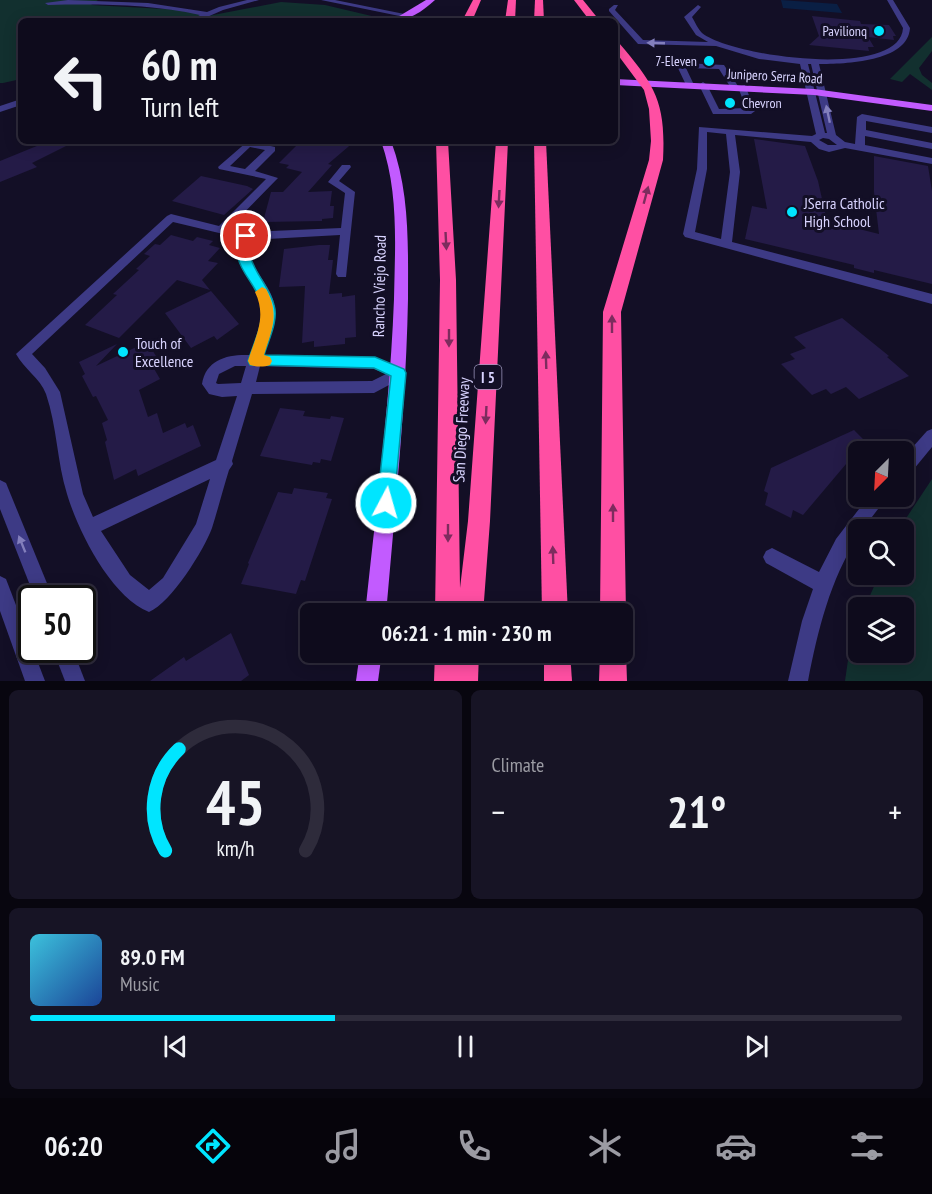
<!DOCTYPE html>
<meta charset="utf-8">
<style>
:root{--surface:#0e0b1c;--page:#171425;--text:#f1f3f6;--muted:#9b9ba3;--line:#2e2b3b;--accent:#00e5ff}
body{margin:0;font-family:"PT Sans Narrow",sans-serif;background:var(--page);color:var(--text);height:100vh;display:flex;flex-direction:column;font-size:22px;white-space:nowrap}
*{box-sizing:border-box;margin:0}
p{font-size:20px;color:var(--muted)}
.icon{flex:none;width:33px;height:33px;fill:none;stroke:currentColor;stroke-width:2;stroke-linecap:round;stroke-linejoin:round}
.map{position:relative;height:681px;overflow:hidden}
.details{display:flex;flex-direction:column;gap:9px;padding:9px;background:#08060f;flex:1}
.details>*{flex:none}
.banner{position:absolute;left:18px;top:18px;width:600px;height:126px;border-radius:9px;box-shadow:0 3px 15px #0003,0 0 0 2px var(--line);background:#0e0b1c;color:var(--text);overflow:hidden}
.needle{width:39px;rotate:204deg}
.tools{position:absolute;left:848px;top:441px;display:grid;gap:12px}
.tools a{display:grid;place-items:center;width:66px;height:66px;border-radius:9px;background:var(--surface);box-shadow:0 3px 15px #0003,0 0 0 2px var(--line);font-size:30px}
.speed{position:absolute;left:18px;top:585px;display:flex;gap:12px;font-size:30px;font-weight:700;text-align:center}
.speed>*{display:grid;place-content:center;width:78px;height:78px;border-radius:50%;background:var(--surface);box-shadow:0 3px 15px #0003,0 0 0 2px var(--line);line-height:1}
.speed .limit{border:3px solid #111;border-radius:9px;background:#fff;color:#111}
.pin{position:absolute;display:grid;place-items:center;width:51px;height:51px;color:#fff;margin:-26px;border:3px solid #fff;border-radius:50%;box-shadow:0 2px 6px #0007}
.me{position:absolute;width:66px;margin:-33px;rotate:6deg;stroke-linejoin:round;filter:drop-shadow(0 0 4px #0008)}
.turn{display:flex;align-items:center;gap:21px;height:126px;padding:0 24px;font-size:27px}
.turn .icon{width:78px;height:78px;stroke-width:2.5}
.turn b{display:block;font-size:42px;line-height:51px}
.big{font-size:45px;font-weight:700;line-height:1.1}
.details .tile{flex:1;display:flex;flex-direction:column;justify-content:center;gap:9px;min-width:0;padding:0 21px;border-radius:9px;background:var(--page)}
.details .dial{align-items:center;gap:0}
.dial svg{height:156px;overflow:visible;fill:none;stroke:var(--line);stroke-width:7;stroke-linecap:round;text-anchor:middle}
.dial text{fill:var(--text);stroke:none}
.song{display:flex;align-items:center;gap:18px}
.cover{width:72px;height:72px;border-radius:9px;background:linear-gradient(135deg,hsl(190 70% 55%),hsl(220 70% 35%))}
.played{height:6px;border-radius:3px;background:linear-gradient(90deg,var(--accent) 35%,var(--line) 35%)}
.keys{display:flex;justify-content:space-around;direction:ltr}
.heat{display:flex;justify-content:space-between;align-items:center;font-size:33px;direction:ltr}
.details .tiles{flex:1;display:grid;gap:9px;grid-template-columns:1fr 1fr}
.tile:last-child{grid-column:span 2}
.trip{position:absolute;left:300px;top:603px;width:333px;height:60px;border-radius:9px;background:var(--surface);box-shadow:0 3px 15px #0003,0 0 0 2px var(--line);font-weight:700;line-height:60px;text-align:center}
.tabs{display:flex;height:96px;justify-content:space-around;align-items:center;background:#06040b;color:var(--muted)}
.tabs .icon{width:42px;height:42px}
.tabs .active{color:var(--accent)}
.tabs b{font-size:27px;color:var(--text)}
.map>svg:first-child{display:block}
.green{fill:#12302f}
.water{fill:#0a1f44}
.building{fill:#241b47}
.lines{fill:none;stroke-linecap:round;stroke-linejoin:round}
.minor{fill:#3d3a85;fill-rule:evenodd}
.major{fill:#c25bff;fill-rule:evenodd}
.highway{fill:#ff4fa3;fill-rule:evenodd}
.oneway{fill:#837fbc}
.oneway2{fill:#7d2c5e}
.route{fill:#00e5ff;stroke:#0095a6;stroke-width:1.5}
.slow{fill:#f59e0b}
.poi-dot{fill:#00e5ff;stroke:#130f26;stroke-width:2}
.labels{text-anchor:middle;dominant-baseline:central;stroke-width:6;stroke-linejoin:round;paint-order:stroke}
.far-poi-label{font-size:14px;fill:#d9d4ff;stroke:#130f26;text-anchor:end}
.far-street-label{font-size:14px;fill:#d9d4ff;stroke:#130f26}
.shield{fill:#130f26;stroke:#9e99be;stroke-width:1.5}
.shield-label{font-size:15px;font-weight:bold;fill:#d9d4ff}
.poi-label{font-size:16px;fill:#d9d4ff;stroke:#130f26;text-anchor:start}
.street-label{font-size:16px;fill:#d9d4ff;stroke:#130f26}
</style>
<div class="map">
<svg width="932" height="681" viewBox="0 0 932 681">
<rect width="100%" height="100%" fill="#130f26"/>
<g class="green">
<path d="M0 0H98L91 5 183 10 208 16 281 2 325 5 380 18 377 21H21V79L3 83H0Z"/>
<path d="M932 37V51L919 68 922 75 932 83V90L910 74 902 82 890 79Z"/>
<path d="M932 479V681H845L851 639 858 622V652H903V608L865 607 879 575 903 574V530L899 529Z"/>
</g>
<path class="water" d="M781 0 837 4 842 13 783 8Z"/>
<g class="building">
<path d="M812 16 860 21 861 24 889 25 896 36H893L894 40 868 37 874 47H868L869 51 809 45 819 36Z"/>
<path d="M754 139 805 146 818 181 827 221 879 234 874 192V156L928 166 932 191V284L874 270V273L854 268V265L745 239 752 206 767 209Z"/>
<path d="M49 141H76L32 163 37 167 0 182V161Z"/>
<path d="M301 141H355L328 164 332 165 308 192 332 191 330 206H334L333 218 322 219V221L263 222 271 192H283L302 172 286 168 289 165 279 163Z"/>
<path d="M201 176 247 186 253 189 224 215 172 201Z"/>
<path d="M171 235 193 241 197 237 213 241 209 245 220 248 208 261 218 263 202 280 210 290 177 280 119 338 85 325 117 295 113 294 139 270 136 269 150 256 144 254 155 244 160 245Z"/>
<path d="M319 245H330L328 260H333L329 294 342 293V297L355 295 356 337 345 338V344L314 347V341L302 343 305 286 279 287 284 249Z"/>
<path d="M211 291 239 324 217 340 214 336 191 348 165 313Z"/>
<path d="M842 318 889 356 887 357 909 376 859 399 846 387 831 394 826 389 812 395 781 364 795 359 790 354 806 348 794 337Z"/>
<path d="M147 342 156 356 149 360 160 379 139 390 148 417 157 413 163 433 185 423 187 428 193 425 201 446 138 476 136 469 114 480 105 442 107 440 102 423 108 420 96 396 93 397 82 376 85 374 79 362 117 344 96 366Z"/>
<path d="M280 408 305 411 303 416 330 419 331 416 344 418 331 461 321 459 320 463 313 462 312 465 260 456Z"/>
<path d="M854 430 865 441 853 447 857 451 803 515 793 510 791 518 765 505 768 493 764 491 771 468Z"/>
<path d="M294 488 328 493 326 498 332 499 305 581 301 580 296 594 241 584 249 564 248 563 278 492 292 494Z"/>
<path d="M231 633 249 675 241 681H150L184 657 186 661Z"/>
</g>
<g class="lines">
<g class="minor">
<path d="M68 0 148 3 207 12 219 7 247 0H259L223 10 198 21H188L200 15C150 4 99 4 48 5L45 3Z"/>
<path d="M321 0H335L439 21H424Z"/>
<path d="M887 0H893L910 28C908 62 845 64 819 64L836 135 845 142 855 144 857 117 862 114 932 127V133L866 121V130L932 143V149L865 136V145L932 158V164L845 148 829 152 819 149 811 142 735 135 740 172 732 242 932 294V304L685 237 683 234 697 169 699 127 812 136 816 134 800 64 759 59 716 46 638 44 609 11V9L614 5H618L615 10 643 40 708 42 696 35 684 17 698 5 701 7 692 17C695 22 698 29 702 33 732 57 900 80 903 28ZM808 64H811L827 133H825ZM707 132 726 134 730 172 721 239 695 232 707 169ZM823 138 829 139 837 145H828L819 140Z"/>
<path d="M683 63 724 65 738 86 731 88 719 69 686 68 694 85 687 87 677 66Z"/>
<path d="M703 82 707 85 719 109 746 108 738 87 745 85 755 111 751 114H713L699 85Z"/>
<path d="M21 99V105L0 112V106Z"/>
<path d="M248 141 275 147V151L255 171 278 178 229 228 246 232 341 228 345 193 328 182 342 165H350L351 167 339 181 355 192 346 277H338L336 274 340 235 251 240C244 269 273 282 275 309 276 324 268 341 264 355L375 357 404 369 406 373 404 377 374 393 252 394 232 461 233 464 229 470C223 489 218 509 212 528 204 550 171 603 149 612 111 597 78 531 67 494 57 462 57 426 46 394 40 378 24 369 16 354L167 216 171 214 219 226 266 179 219 169 218 167ZM250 147 265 150 245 169 230 166ZM173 222 240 238C231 271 260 280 262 309 263 324 255 340 250 355 228 354 206 359 202 384L209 394 222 397 237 396 216 460 93 517 83 494 60 392 45 368 32 354ZM235 366H246L241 383 218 384 216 383 219 374ZM260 366 374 369 386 374 372 381 256 382ZM210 479 196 524 163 578 149 590 130 575 101 531Z"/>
<path d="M932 429V447L909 475 903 477V458L927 431Z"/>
<path d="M0 480 6 483 53 598H35L0 509Z"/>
<path d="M869 496H888L862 530H858V536C830 581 818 629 808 681H788L802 621 813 589 766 563 763 557 766 551 772 548 819 572 836 539Z"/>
<path d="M0 576 6 579 45 681H25L0 611Z"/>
<path d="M53 650H73L85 681H65Z"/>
</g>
<g class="major">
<path d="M426 0H435C422 12 408 21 391 21Z"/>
<path d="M615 79 814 89 932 105V111L814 95 615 85Z"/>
<path d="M381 141H391C410 192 408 245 408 299 406 404 395 509 386 614H365C376 509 390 405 394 299 395 246 399 192 381 141Z"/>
<path d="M360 652H382L378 681H356Z"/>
</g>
<g class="highway">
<path d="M473 0H481L472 21H462Z"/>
<path d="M508 0H516L515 21H505Z"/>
<path d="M535 0H543L544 21H534Z"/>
<path d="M574 0H583L600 21H590Z"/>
<path d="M615 42 619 43C655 85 666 102 663 160L621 312 626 614 622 622V614H600L603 312 649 160 651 141 649 109 644 90 615 51Z"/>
<path d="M436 141H448L456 280 460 588 468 521 496 141H508L490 521 483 614H435L440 280Z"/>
<path d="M534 141H546L568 614H542Z"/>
<path d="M622 643 626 652 627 681H599L600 652H622Z"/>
<path d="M435 652H479L478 681H434Z"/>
<path d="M544 652H570L572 681H544Z"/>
</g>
</g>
<defs><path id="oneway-solid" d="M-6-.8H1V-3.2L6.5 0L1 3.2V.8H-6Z" transform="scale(1.5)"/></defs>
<g class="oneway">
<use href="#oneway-solid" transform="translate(656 43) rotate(-178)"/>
<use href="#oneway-solid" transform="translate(828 114) rotate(-102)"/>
<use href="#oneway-solid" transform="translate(22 544) rotate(-112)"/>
</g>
<g class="oneway2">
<use href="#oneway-solid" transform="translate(646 195) rotate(-75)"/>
<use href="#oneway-solid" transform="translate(499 199) rotate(93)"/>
<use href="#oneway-solid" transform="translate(446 241) rotate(87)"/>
<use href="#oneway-solid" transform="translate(612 324) rotate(-90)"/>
<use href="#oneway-solid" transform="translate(449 338) rotate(90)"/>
<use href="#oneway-solid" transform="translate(546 360) rotate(-92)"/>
<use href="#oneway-solid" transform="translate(486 415) rotate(93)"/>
<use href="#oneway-solid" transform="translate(613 513) rotate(-90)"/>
<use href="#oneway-solid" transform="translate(448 533) rotate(90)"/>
<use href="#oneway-solid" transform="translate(553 555) rotate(-92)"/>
</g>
<path class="route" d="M246 232 252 236C242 264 267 279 274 305 279 320 268 341 264 355L375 357 404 369 406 373 394 503 392 509 386 511 380 509 377 503 391 376 374 368 250 365 248 361C253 345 264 323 262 306 257 280 225 264 242 233Z"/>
<path class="slow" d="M262 287 266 289C280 314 272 329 264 355L270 357 272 361 270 365C264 367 257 367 250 365L248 361C256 335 267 317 255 292Z"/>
<g class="poi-dot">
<circle cx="879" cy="31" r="6"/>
<circle cx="709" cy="61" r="6"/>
<circle cx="730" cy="103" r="6"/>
<circle cx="792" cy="212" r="6"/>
<circle cx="123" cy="352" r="6"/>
</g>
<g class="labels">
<g class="far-poi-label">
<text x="867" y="31">Pavilionq</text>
<text x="697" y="61">7-Eleven</text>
<text x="742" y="103" text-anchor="start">Chevron</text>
</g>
<g class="far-street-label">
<text transform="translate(775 76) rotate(3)">Junipero Serra Road</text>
</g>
<rect class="shield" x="474.5" y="365" width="27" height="24" rx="4.5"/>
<g class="shield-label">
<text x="488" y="377">I 5</text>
</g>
<g class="poi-label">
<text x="804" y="203">JSerra Catholic<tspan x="804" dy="18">High School</tspan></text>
<text x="135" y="343">Touch of<tspan x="135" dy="18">Excellence</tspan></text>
</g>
<g class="street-label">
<text transform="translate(379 286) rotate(-89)">Rancho Viejo Road</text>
<text transform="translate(461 430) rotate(-87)">San Diego Freeway</text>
</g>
</g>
</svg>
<div class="tools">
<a><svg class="needle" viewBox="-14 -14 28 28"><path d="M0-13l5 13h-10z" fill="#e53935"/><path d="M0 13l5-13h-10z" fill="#9b9ba3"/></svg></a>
<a><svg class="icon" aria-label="search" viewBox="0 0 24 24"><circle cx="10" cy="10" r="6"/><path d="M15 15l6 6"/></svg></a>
<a><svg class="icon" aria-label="layers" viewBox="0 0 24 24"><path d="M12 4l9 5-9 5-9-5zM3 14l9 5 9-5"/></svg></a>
</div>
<div class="speed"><div class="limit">50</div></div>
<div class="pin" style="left:246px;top:236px;background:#d93025"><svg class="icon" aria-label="arrive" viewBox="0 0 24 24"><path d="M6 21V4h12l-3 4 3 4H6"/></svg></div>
<svg class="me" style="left:386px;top:503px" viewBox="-20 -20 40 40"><circle r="17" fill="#00e5ff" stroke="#fff" stroke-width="3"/><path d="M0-11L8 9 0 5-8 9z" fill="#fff"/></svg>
<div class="trip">06:21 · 1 min · 230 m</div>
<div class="banner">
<div class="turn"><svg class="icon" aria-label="left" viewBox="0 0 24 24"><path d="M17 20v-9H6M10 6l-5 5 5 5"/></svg><div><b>60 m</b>Turn left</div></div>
</div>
</div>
<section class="details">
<div class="tiles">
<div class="tile dial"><svg viewBox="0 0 100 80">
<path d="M14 69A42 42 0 1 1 86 69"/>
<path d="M14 69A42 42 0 0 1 21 17" stroke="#00e5ff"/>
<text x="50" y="56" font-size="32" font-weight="700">45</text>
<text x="50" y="72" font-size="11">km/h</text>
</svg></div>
<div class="tile"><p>Climate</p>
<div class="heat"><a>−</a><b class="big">21°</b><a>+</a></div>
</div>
<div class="tile">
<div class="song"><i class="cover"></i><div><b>89.0 FM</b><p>Music</p></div></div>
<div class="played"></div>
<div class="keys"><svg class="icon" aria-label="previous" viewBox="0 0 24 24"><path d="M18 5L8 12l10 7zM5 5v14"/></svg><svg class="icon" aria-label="pause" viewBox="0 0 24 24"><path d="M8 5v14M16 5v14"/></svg><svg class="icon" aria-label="next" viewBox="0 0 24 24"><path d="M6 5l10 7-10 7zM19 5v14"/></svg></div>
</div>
</div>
</section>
<nav class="tabs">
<b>06:20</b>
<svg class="icon active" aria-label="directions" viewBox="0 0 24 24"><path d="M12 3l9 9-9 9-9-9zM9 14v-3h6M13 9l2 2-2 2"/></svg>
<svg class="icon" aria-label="music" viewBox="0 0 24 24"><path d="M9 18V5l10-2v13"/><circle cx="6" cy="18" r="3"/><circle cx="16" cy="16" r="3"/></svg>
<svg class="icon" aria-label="phone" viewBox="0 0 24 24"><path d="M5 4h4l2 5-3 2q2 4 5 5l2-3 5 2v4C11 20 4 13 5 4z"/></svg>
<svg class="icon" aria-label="climate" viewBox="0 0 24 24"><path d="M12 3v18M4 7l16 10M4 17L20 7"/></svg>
<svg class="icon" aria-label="car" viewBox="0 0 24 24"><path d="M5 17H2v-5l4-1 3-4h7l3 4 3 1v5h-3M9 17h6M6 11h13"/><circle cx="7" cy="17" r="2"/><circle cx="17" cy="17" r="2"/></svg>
<svg class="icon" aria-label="filters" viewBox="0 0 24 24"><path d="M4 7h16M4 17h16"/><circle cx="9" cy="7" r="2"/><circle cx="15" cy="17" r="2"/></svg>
</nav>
